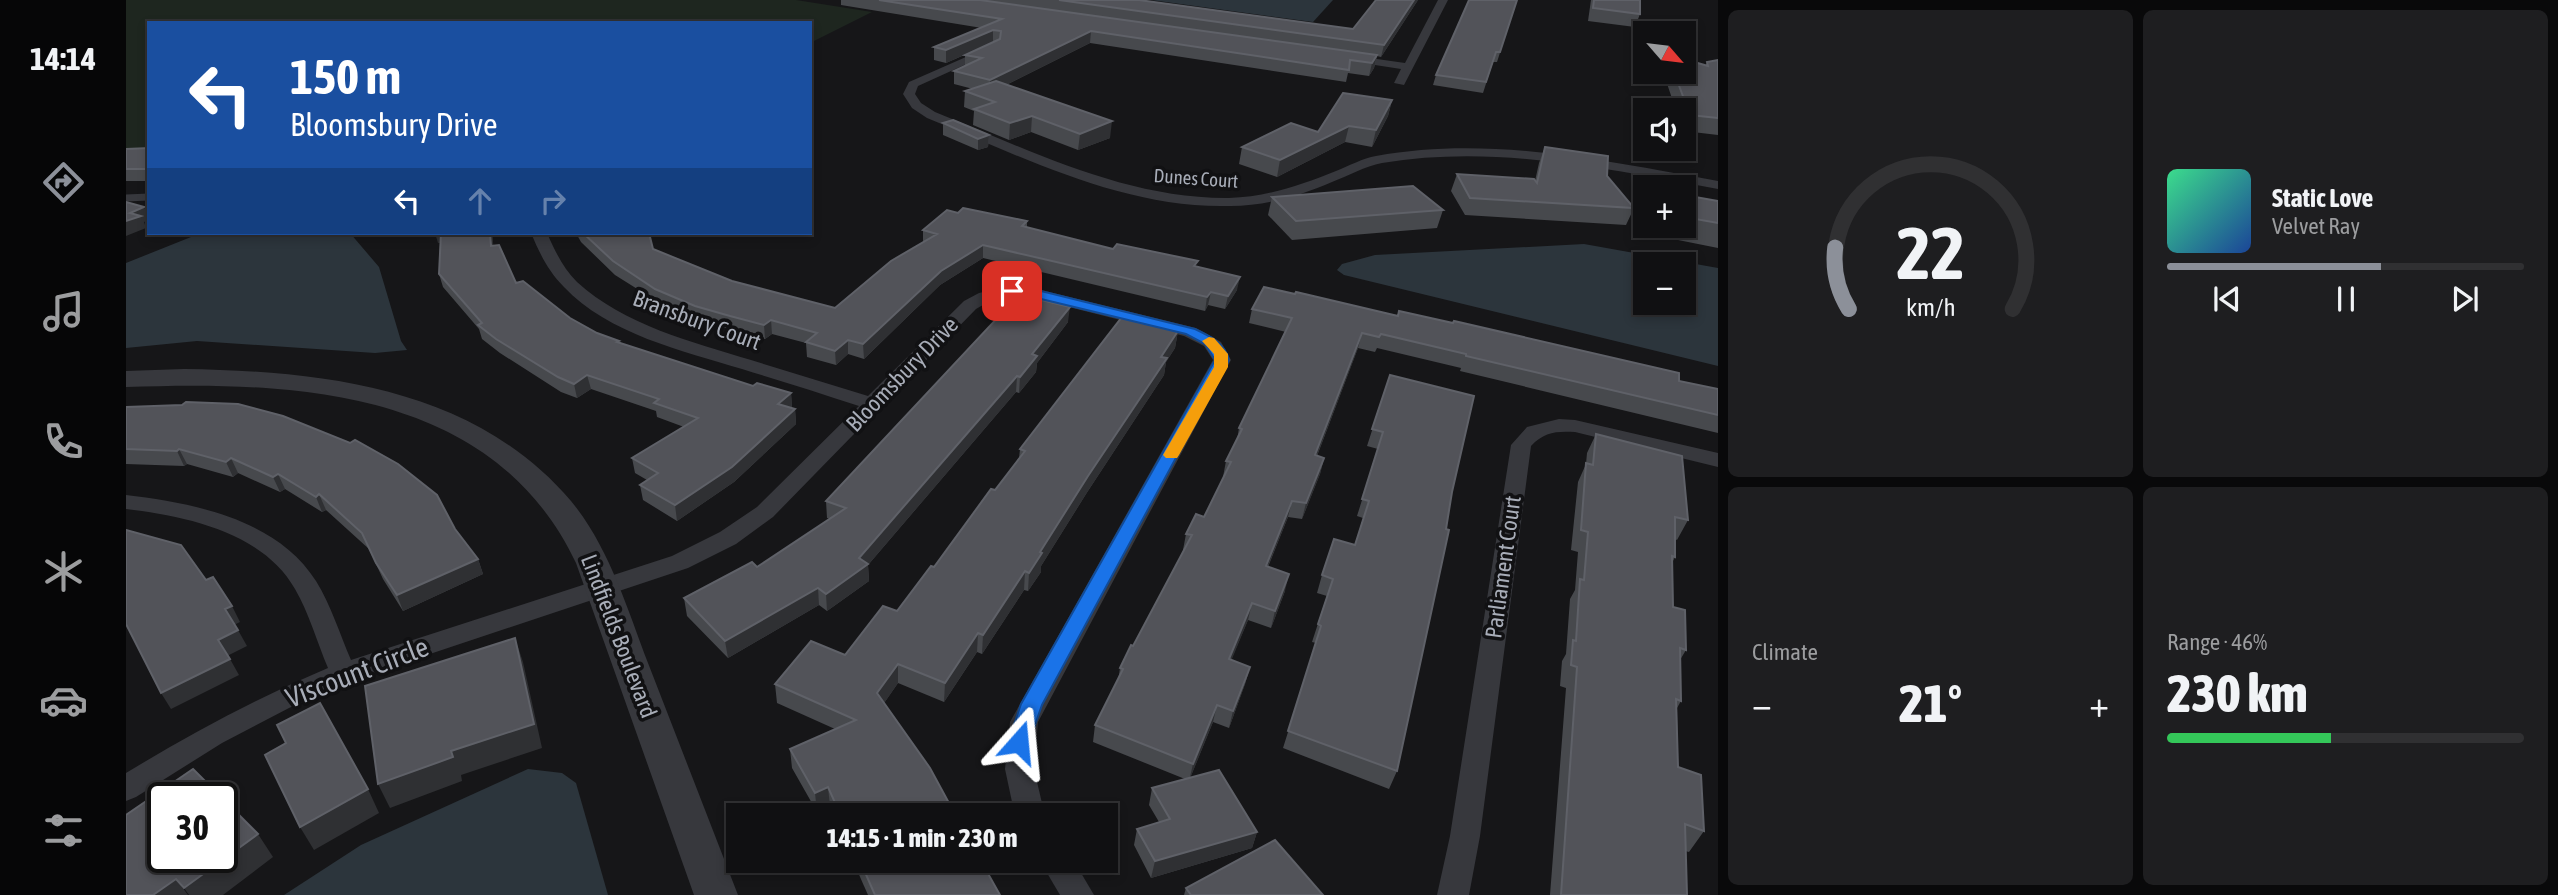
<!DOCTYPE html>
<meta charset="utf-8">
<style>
:root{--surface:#101012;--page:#1e1e20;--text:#f1f3f6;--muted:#9c9d9f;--line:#303032;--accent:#8c9099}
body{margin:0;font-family:"Asap Condensed",sans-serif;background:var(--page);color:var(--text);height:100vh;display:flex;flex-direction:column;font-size:26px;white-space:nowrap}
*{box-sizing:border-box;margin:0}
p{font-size:23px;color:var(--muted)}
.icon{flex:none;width:38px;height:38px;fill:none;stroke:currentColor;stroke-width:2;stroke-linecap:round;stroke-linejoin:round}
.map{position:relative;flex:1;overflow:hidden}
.drawer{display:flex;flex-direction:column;gap:10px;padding:10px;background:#09090a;width:840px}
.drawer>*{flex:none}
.top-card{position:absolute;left:21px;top:21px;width:665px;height:214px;border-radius:0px;box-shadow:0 4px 10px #0003,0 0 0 2px var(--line);background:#1a4fa0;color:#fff;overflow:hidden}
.needle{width:46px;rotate:118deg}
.tools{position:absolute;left:1507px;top:21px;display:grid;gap:14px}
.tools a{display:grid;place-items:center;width:63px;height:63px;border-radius:0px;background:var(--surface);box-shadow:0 4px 10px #0003,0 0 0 2px var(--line);font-size:35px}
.speed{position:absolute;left:21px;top:782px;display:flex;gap:14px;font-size:35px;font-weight:700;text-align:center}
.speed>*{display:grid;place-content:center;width:91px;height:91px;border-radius:50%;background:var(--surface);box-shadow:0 4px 10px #0003,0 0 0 2px var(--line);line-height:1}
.speed .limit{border:4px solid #111;border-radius:10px;background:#fff;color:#111}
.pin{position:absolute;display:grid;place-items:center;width:60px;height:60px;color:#fff;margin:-30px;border-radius:14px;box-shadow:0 4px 10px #0006}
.me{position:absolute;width:77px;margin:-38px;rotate:18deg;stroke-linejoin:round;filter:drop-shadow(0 0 5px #0008)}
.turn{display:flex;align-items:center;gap:24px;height:147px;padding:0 28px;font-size:32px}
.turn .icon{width:91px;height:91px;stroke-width:2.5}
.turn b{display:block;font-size:49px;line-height:60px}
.lanes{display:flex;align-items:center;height:66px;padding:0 28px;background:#0003;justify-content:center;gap:35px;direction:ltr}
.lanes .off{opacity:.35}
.big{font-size:52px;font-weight:800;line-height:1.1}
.drawer .tile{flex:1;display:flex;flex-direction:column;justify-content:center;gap:10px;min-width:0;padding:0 24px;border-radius:10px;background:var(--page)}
.drawer .dial{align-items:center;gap:0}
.dial svg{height:182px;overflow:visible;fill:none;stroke:var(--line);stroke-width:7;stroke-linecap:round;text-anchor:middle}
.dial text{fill:var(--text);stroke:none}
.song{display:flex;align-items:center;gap:21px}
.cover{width:84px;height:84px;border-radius:10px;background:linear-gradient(135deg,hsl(150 70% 55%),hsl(220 70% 35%))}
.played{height:7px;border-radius:4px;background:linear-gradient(90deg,var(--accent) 60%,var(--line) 60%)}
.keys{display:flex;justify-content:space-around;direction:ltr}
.heat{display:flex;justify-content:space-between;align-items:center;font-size:38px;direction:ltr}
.charge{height:10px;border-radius:5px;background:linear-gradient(90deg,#34c759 46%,var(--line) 0)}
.drawer .tiles{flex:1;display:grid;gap:10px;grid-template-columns:repeat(2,1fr)}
.trip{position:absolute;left:600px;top:803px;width:392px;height:70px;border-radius:0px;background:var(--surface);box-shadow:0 4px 10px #0003,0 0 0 2px var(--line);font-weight:800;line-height:70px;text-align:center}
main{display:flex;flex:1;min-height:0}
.tab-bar{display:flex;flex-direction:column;width:126px;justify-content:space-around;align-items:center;background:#060607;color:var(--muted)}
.tab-bar .icon{width:49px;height:49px}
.tab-bar .selected{color:var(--accent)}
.tab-bar b{font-size:32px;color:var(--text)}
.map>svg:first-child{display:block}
.green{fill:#1e261f}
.water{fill:#2c353c;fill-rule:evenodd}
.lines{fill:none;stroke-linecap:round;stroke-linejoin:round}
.service{stroke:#37383d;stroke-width:7}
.minor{fill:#37383d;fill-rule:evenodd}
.tertiary{fill:#37383d;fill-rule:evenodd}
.wall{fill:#47494d}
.shaded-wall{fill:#2f3033}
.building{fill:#525359;stroke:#5f6168;stroke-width:2}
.route{fill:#1a73e8;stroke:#114b97;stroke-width:2}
.slow{fill:#f59e0b}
.labels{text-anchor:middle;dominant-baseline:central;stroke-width:7;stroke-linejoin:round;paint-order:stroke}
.far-street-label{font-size:19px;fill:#a8adb8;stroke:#111113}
.street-label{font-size:23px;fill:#a8adb8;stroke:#111113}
.near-street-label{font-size:28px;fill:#a8adb8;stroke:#111113}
</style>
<main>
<nav class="tab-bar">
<b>14:14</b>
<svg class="icon selected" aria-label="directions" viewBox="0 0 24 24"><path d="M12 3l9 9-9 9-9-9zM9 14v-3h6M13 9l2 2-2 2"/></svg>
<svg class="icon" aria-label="music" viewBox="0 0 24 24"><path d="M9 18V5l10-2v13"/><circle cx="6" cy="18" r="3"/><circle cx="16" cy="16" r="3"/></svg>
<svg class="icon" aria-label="phone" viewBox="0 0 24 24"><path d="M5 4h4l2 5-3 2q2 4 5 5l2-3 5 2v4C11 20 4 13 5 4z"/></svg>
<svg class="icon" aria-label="climate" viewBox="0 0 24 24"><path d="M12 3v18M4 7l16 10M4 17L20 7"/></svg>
<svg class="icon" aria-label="car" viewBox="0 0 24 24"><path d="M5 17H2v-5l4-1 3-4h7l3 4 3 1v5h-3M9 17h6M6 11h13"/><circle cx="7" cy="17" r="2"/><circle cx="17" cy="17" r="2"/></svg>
<svg class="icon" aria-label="filters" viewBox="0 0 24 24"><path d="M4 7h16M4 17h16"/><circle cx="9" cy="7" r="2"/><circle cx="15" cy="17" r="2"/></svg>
</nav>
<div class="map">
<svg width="1592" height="895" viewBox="0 0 1592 895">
<rect width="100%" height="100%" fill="#161618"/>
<path class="green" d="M0 0H670L746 12 684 43V23H23V152H0Z"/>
<g class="water">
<path d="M1025 0H1207L1187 22Z"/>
<path d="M75 233H224L253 267 275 341 281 350 249 353 71 341 0 348V263Z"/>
<path d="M1458 244 1592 268V366L1218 275 1211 270 1216 264 1249 255ZM1519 264H1558V303H1519Z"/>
<path d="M402 769 436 773 450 783 482 895H158L235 845Z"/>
</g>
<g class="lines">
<path class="service" d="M0 198 23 197"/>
<g class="minor">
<path d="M1312 0H1322L1278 85 1268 83 1275 69 1223 61 1217 58 1223 55 1279 63Z"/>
<path d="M865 46 870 49 869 51 792 86 789 94 795 103 809 112C904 150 999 199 1103 198 1141 197 1175 185 1210 171 1223 166 1237 158 1250 156 1364 135 1479 161 1592 181V189C1481 169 1369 144 1256 163 1239 166 1222 176 1206 182 1173 196 1140 206 1104 206 997 209 897 157 801 118L786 108 777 94 783 82Z"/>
<path d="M405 233H421C429 251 437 268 451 282 498 325 566 342 625 360 664 372 703 384 742 396L838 301 853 293 876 288 911 289 1070 328 1095 342 1105 360 912 722 908 769 919 816H889L879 769 884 722 1087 360 1078 346 1058 336 911 299C888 296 870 297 850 309L647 517 610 544 562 568 226 680 163 708 96 743 10 797 0 801V773C66 733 131 698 202 668 191 642 183 613 169 589 137 532 59 516 0 509V495C67 503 151 519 190 581 205 605 214 635 225 660L546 556 594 532 631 507 733 406C694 393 655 381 616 369 557 351 482 334 438 287 422 271 414 254 405 233Z"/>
<path d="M1433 419 1449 420 1592 453V467L1449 432C1430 431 1418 432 1405 446L1354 836 1343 895H1311L1324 836 1385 445 1401 427Z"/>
<path d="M914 861H948L968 895H934Z"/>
</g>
<path class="tertiary" d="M58 369C198 371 349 388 445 501 483 547 501 608 522 663 552 740 582 818 612 895H568L450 563C367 388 168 381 0 387V371Z"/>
</g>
<g class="wall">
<path d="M715 0H1013L1227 29 1292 0 1255 57 1251 56 1248 68 1243 76 1222 73 1220 82 964 43 880 85 984 138 952 150 905 132 883 140 847 125 848 111 838 107 839 91 847 89 828 84V71L839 66V55L868 42 820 63 808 60V47L856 28 715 5Z"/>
<path d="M1391 0 1371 62H1367L1357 93 1307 85 1310 75Z"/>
<path d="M1465 0H1514V14L1509 27 1462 21Z"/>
<path d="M1592 60V135L1558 131V110H1550L1537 72H1558L1580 65 1581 62Z"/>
<path d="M1266 100 1262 116 1246 147 1219 142 1151 177 1113 164 1116 147 1192 132Z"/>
<path d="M817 123 863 135 862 147 852 150 817 135Z"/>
<path d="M1419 147 1481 176 1508 208 1500 225 1339 215 1325 191 1331 174 1409 181 1413 163Z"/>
<path d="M23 148V181H0V149Z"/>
<path d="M1558 195 1592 201V248L1542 238V226H1558Z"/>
<path d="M1146 197 1317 210 1311 228 1166 240 1142 215Z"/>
<path d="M832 213 901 221V228L987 249 1071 267 1111 290 1099 309 1082 305 1079 311 857 258 814 285 738 359 722 354 710 365 681 357 680 343 646 334 639 339 571 320 532 302 489 275 455 242 450 233H523L527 249 606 281 709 308 797 242V230Z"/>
<path d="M366 233 367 246 390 283 444 318 471 333 493 341V343L627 386 665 393 666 408 669 409 670 424 608 482 551 521 517 500 514 485 521 480 509 473 506 458 558 427 531 417 530 411 465 389 451 398 435 392 374 353 356 339 353 329 317 287 313 274 314 243H312Z"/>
<path d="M1126 309 1553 381 1592 389V433L1334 371 1335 368 1251 348 1249 352 1232 348 1191 456 1198 458 1194 474 1176 519 1162 517 1142 567 1159 591 1145 628 1122 620 1105 660 1124 667 1119 684 1103 728 1087 722 1064 778 1131 832 1126 848 1025 878 1008 845 1011 829 1033 822 1023 805 1026 788 1059 779 967 742 969 725 992 681 994 668 1007 646 1058 550H1057L1060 534 1078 517 1098 477H1097L1100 461 1111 440 1113 428 1160 332 1123 323Z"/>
<path d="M874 311 942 322 911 363 910 372 893 393 890 392 742 565 743 581 701 611 693 605 602 658 561 616 558 598 631 567 704 519 701 518 700 501 874 315Z"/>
<path d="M1052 331 1049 348 1040 362 1038 375 960 494 915 566V572L902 591 898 590 856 654 851 652 818 702 772 683 758 703 830 816H708L704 806 691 812 666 768 664 749 709 729 651 703 649 684 719 655 771 611 808 567 869 490 893 458 894 449Z"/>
<path d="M1264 375 1326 492 1271 771 1263 789 1157 748 1190 643 1186 642 1201 596 1191 593 1196 575 1229 545 1237 518 1231 516 1252 449 1241 446Z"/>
<path d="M0 407 329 529 352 559 357 574 277 611 257 579 243 549 200 510 196 512 159 489 154 492 112 473 107 477 61 464 58 466 0 464Z"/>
<path d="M1470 434 1562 520 1551 540 1549 539V557L1546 563 1547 607 1560 650 1554 660 1555 701 1551 708 1552 767 1578 831 1563 852 1559 851 1561 895H1424L1440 688 1434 686 1436 661 1440 654 1444 599 1449 590 1452 552 1445 550 1452 482 1460 464 1461 453Z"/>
<path d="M727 861H855L874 895H742Z"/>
<path d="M1060 888 1197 895H1058Z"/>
</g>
<g class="shaded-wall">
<path d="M1288 0H1292L1255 57 1258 45Z"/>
<path d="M867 30V42L820 63V50Z"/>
<path d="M965 31 964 43 864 93V80Z"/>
<path d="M1251 55 1248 68 1243 76 1246 63Z"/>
<path d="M1266 100 1262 116 1246 147 1250 130Z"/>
<path d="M906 116 905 132 883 140 884 123Z"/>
<path d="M986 121 984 138 952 150 954 134Z"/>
<path d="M1223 126 1219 142 1151 177 1154 160Z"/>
<path d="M863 135 862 147 852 150V139Z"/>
<path d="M18 207 23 217V220L18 222 20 228 0 236V221L4 213Z"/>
<path d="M309 233H316L318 242 312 243Z"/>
<path d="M364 233H366L369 259 365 246Z"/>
<path d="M857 245V258L814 285 738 359 737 344 815 271Z"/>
<path d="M1114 277 1111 290 1099 309 1102 296Z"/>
<path d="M1085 292 1082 305 1079 311 1081 297Z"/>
<path d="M944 307 942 322 911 363 910 372 893 393 894 377 906 354Z"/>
<path d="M645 320 646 334 639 339 638 325Z"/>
<path d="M1052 331 1049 348 1040 362 1038 375 960 494 915 566V572L902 591 903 573 914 552Z"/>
<path d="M1236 333 1232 348 1185 471 1189 455Z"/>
<path d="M722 340V354L710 365 709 351Z"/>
<path d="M461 375 465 389 451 398 448 384Z"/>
<path d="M891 376 890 392 742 565 743 581 701 611 700 594 733 558Z"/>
<path d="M665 393 666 408 652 404Z"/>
<path d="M669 409 670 424 608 482 551 521 549 505Z"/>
<path d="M53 449 61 464 58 466 51 451Z"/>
<path d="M105 458 112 473 107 477 100 462Z"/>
<path d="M1198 458 1194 474 1176 519 1180 503Z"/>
<path d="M152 474 159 489 154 492 147 477Z"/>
<path d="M193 494 200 510 196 512 190 497Z"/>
<path d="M1166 501 1162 517 1135 583 1140 566Z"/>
<path d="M352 559 357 574 277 611 271 595Z"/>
<path d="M899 571 898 590 856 654 857 635Z"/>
<path d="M1163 574 1159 591 1145 628 1149 611Z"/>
<path d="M692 588 693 605 602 658 599 641Z"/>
<path d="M1126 603 1122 620 1099 676 1103 659Z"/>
<path d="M106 606 114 622 108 625 99 609Z"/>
<path d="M112 630 121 646 101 656 92 640Z"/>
<path d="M852 633 851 652 818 702 819 683Z"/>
<path d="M389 638 397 662 416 748 335 775 336 781 264 808 252 784 325 751Z"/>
<path d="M104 659 113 675 45 709 35 693Z"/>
<path d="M772 664V683L752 712 751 693Z"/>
<path d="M1124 667 1119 684 1103 728 1107 711Z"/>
<path d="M1091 705 1087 722 1063 781 1067 764Z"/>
<path d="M702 787 704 806 691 812 689 793Z"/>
<path d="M242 789 253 813 188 850 174 827Z"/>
<path d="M1131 832 1126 848 1025 878 1029 861Z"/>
<path d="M132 834 147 857 97 895H63L58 888Z"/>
<path d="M50 879 62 895H27Z"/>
</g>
<g class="building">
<path d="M753 0H854L1251 55 1246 63 1224 60 1223 70 965 31 864 80 828 71 856 58 839 55 874 39 875 31 867 30 820 50 808 47 876 19Z"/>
<path d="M933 0H1013L1227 29 1250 0H1288L1258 45Z"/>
<path d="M1343 0H1391L1374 52H1370L1360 82 1310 75Z"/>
<path d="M1468 0H1514V14L1467 8Z"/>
<path d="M1558 59 1582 66 1581 62 1592 60V118L1564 115 1548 72H1558Z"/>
<path d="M870 81 986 121 954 134 906 116 884 123 848 109 869 102 839 91Z"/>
<path d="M1217 93 1266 100 1250 130 1223 126 1154 160 1116 147 1165 123 1192 132Z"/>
<path d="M827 120 863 135 852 139 817 123Z"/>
<path d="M1419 147 1482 156 1481 176 1508 208 1344 198 1331 174 1408 179 1411 183Z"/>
<path d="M23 148V169H0V149Z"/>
<path d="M1287 186 1317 210 1170 221 1146 197Z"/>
<path d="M1558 195 1592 201V223L1558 217Z"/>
<path d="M0 202 18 207 4 213 15 216 0 221Z"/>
<path d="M837 208 901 221 896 226 987 249 991 244 1072 261 1068 266 1114 277 1102 296 1085 292 1081 297 857 245 815 271 737 344 722 340 709 351 680 342 691 333 645 320 638 325 604 316 569 306 529 289 487 261 457 233H523L527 249 606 281 709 308 765 261 811 234 797 230 821 210 832 213Z"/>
<path d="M315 233H364L365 246 373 245 390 283 397 281 444 318 471 333 493 341 491 342 627 386 631 383 665 393 652 404 669 409 606 467 549 505 514 485 532 473 506 458 572 418 528 403 533 399 461 375 448 384 432 377 370 339 352 325 356 323 313 274Z"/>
<path d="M1138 287 1169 294 1170 292 1272 316 1273 311 1327 323 1328 321 1553 373V381L1592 389V415L1340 356V354L1255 334 1253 337 1236 333 1189 455 1198 458 1180 503 1166 501 1140 566 1163 574 1149 611 1126 603 1103 659 1124 667 1107 711 1091 705 1067 764 969 725 997 669 994 668 1005 645 1007 646 1066 535 1060 534 1070 514 1078 517 1105 462 1100 461 1116 429 1113 428 1166 318 1126 309Z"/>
<path d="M891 294 944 307 906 354 911 356 894 377 891 376 733 558 742 564 700 594 692 588 599 641 558 598 626 562 631 567 720 508 700 501 877 312 874 311Z"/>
<path d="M996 317 1052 331 1035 357 1041 358 962 476 914 552 916 553 903 573 899 571 857 635 852 633 819 683 772 664 751 693 804 768 830 816H715L702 787 689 793 664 749 730 720 649 684 685 641 719 655 757 606 771 611 805 566 808 567 865 489 869 490 899 451 894 449Z"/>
<path d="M1264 375 1348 396 1326 492 1320 529 1323 530 1271 771 1162 731 1195 626 1192 624 1207 579 1196 575 1208 539 1229 545 1243 501 1236 499 1257 432 1246 429Z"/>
<path d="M60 402 112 404 157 416 224 443 229 440 272 464 311 495 329 529 352 559 271 595 250 563 236 533 193 494 190 497 152 474 147 477 105 458 100 462 53 449 51 451 0 449V407L56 405Z"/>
<path d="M1470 434 1556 456 1562 520 1549 517V557L1546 556 1547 607 1559 610 1560 650 1554 648 1555 701 1550 699 1552 767 1575 775 1578 831 1559 824 1561 895H1435L1451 667 1445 665 1447 640 1450 641 1454 579 1458 580 1462 532 1455 530 1460 463 1467 465Z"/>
<path d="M0 530 55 545 80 580 87 577 106 606 99 609 112 630 92 640 104 659 35 693 0 624Z"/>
<path d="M389 638 408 724 325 751 327 757 252 784 239 686Z"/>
<path d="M194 703 242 789 174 827 139 755 160 743 151 725Z"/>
<path d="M67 769 96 798H37V858H96V798L132 834 58 888 50 879 27 895H0V815Z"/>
<path d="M1093 770 1131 832 1029 861 1011 829 1044 819 1026 788Z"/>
<path d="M1149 840 1197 895H1065L1060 888Z"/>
<path d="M734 861H855L874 895H749Z"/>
</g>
<path class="route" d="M886 288 911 290 1069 329C1084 336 1099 343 1103 360L916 705 901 748 893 751 885 748 882 742 895 704 1089 360 1079 344 1060 334 911 298 882 294 880 291Z"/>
<path class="slow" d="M1083 337 1088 338 1102 354V367L1053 455 1051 458H1040L1037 455 1088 367V354L1076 341Z"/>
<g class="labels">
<g class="far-street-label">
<text transform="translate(1070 178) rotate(4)">Dunes Court</text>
</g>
<g class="street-label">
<text transform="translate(571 320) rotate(20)">Bransbury Court</text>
<text transform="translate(776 374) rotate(-46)">Bloomsbury Drive</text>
<text transform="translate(1377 567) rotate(-82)">Parliament Court</text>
<text transform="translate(493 636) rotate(69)">Lindfields Boulevard</text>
</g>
<g class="near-street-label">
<text transform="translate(231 672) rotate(-21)">Viscount Circle</text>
</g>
</g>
</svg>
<div class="tools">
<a><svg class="needle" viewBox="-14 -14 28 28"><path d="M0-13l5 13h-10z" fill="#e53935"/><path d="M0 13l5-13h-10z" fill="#9c9d9f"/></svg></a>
<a><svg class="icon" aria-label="sound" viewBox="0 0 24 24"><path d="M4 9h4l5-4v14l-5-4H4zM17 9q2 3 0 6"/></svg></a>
<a>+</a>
<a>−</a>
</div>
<div class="speed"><div class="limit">30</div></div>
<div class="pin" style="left:886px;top:291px;background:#d93025"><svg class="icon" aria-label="arrive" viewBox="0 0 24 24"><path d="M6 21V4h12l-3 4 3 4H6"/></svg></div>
<svg class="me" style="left:893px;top:742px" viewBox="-20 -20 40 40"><path d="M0-17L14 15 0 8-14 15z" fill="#1a73e8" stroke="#fff" stroke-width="4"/></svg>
<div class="trip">14:15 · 1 min · 230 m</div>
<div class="top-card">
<div class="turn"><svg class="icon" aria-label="left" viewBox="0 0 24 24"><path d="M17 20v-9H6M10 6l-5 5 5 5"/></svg><div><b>150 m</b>Bloomsbury Drive</div></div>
<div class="lanes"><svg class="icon" aria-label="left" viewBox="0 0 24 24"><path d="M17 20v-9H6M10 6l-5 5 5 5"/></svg><svg class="icon off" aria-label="ahead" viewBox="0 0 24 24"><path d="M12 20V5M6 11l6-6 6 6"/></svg><svg class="icon off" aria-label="right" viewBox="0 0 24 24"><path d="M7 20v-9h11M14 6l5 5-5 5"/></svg></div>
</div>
</div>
<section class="drawer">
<div class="tiles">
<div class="tile dial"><svg viewBox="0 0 100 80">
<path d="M14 69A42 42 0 1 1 86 69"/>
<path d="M14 69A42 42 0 0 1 8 42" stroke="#8c9099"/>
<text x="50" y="56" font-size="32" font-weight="700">22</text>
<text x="50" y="72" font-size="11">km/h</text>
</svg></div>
<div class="tile">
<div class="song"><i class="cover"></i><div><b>Static Love</b><p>Velvet Ray</p></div></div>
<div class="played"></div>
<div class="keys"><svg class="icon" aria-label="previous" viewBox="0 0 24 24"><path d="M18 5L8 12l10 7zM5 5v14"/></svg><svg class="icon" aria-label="pause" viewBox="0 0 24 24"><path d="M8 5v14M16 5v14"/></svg><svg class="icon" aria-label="next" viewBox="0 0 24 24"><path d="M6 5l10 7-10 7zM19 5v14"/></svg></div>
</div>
<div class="tile"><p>Climate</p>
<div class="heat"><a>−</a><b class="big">21°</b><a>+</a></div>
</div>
<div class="tile"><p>Range · 46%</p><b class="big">230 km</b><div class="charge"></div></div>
</div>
</section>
</main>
